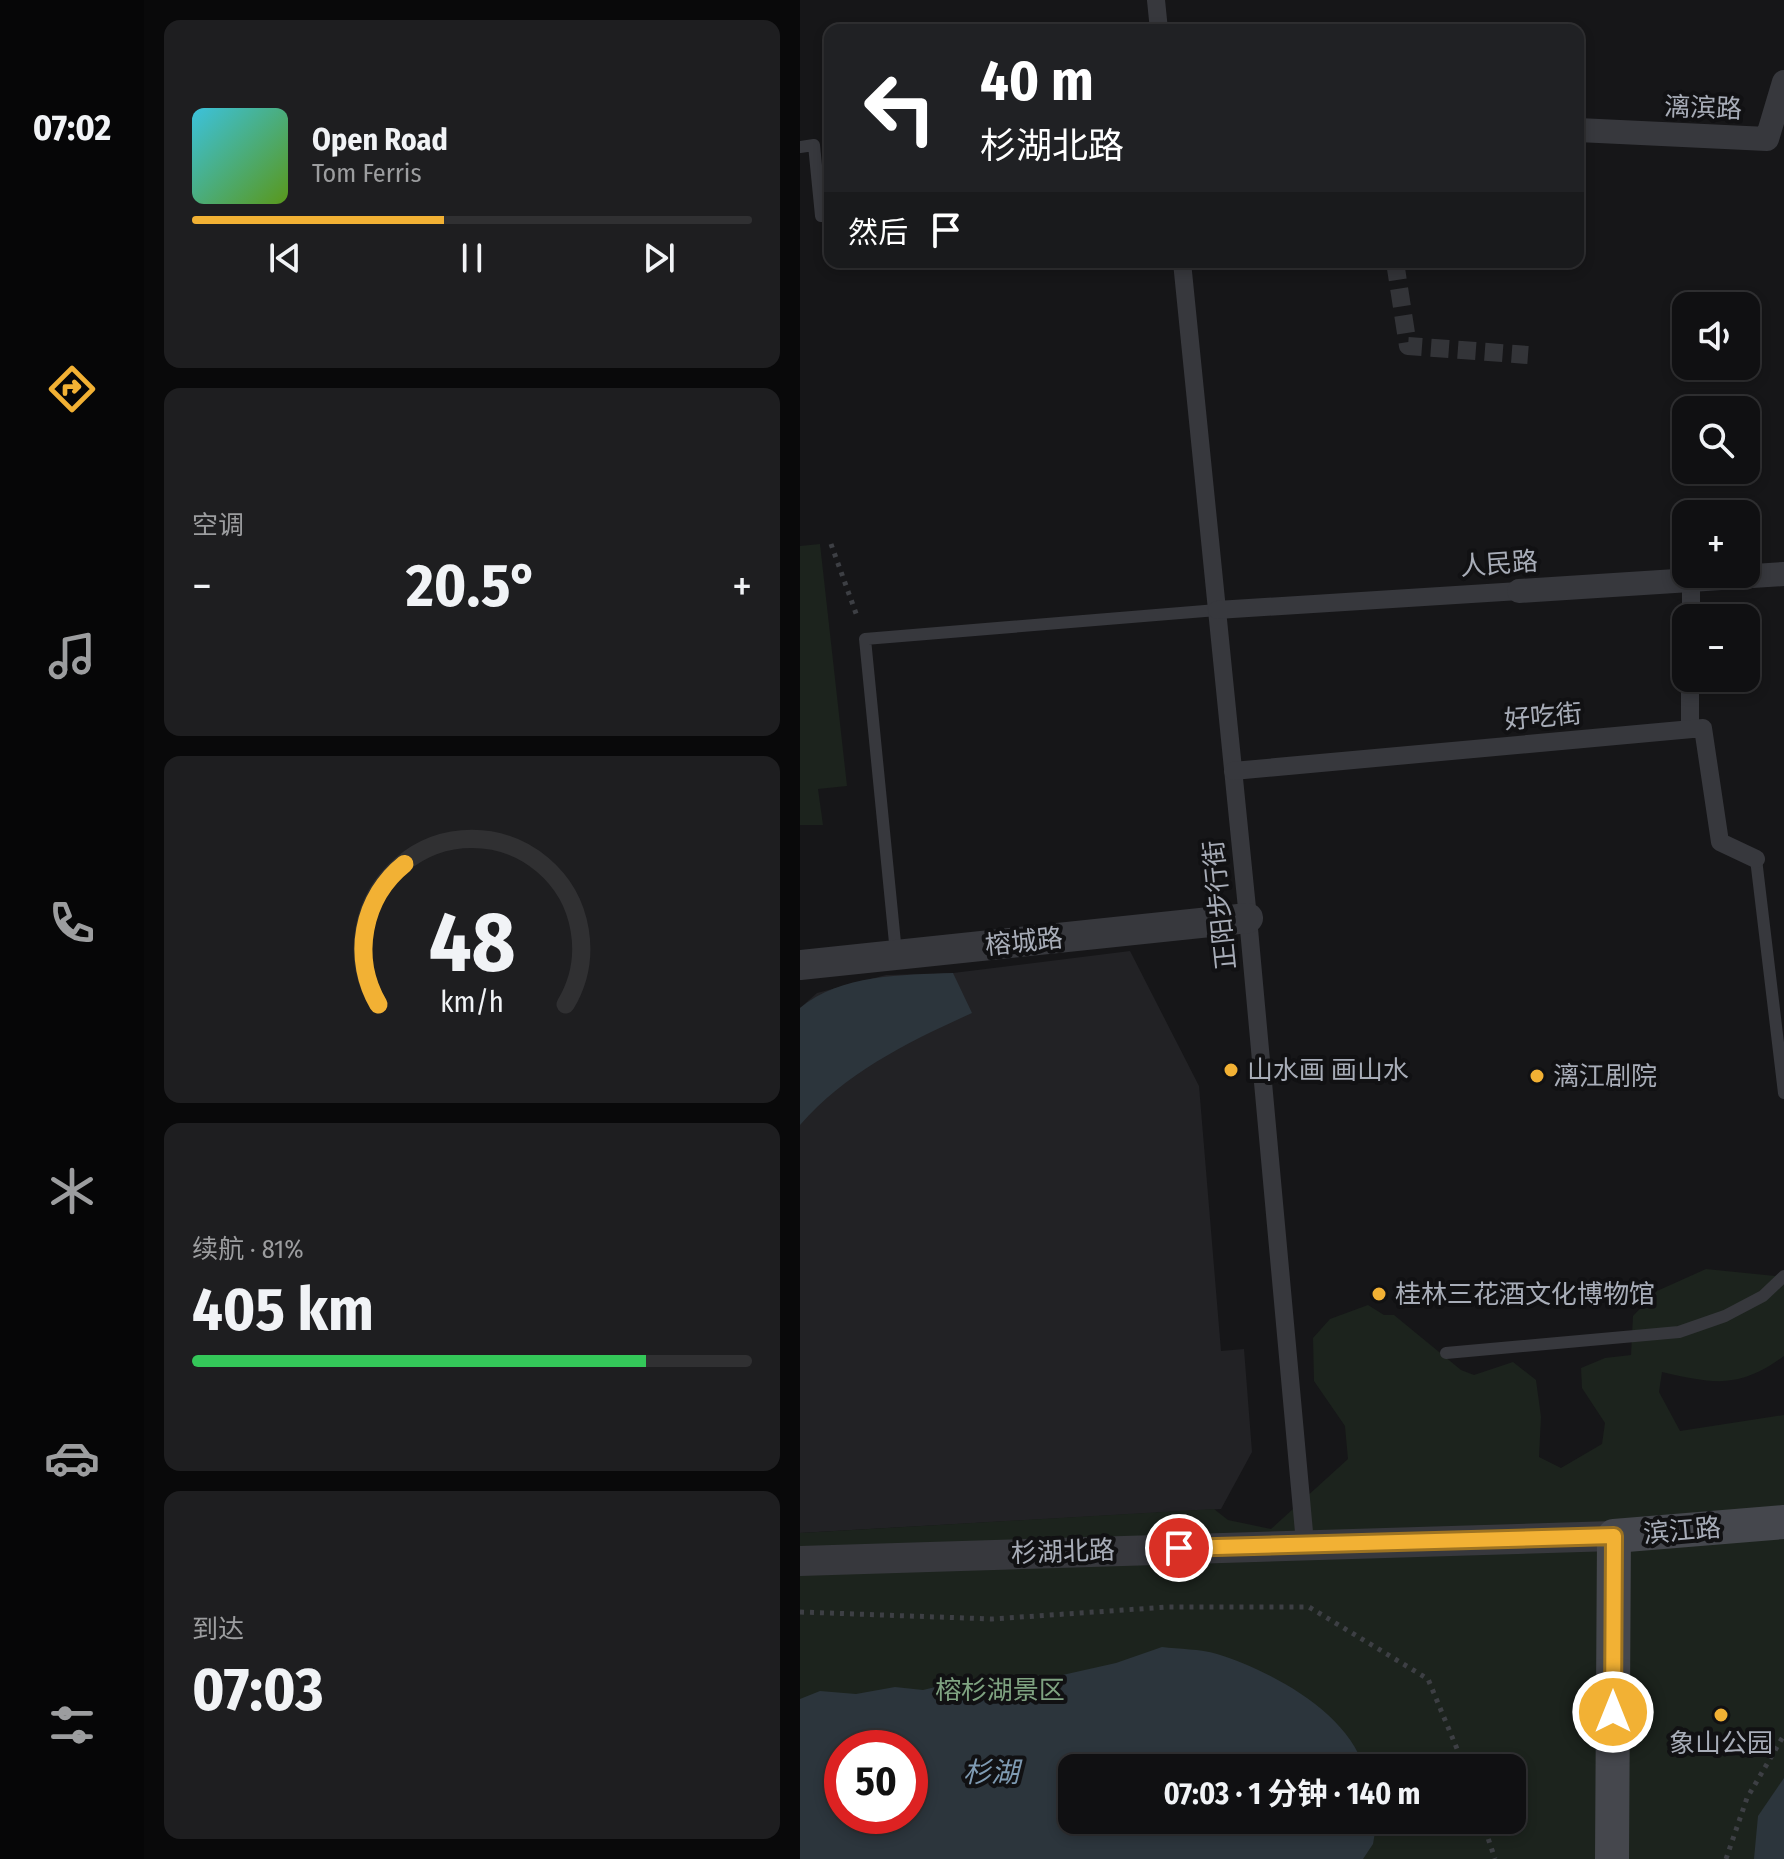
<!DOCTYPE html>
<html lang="zh">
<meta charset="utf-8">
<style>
:root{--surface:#101012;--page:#1e1e20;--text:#f1f3f6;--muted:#9c9d9f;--line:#303032;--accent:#f2b134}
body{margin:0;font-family:"Fira Sans Condensed","Noto Sans SC",sans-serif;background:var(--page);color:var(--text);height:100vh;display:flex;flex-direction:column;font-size:30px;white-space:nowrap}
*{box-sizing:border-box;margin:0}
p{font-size:26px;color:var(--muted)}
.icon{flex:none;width:44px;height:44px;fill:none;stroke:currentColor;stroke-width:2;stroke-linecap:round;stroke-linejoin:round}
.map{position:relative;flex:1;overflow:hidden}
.sheet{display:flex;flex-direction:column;gap:20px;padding:20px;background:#09090a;width:656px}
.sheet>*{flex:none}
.guide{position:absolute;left:24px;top:24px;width:760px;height:244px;border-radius:16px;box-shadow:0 4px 12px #0003,0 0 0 2px var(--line);background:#202124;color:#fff;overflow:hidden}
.tools{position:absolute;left:872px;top:292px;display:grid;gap:16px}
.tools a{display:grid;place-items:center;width:88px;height:88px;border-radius:16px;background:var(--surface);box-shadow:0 4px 12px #0003,0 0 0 2px var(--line);font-size:40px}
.speed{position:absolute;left:24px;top:1730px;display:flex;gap:16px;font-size:40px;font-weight:700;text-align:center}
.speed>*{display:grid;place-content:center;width:104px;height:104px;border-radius:50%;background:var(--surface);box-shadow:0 4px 12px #0003,0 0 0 2px var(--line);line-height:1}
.speed .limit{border:12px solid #d22;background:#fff;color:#111}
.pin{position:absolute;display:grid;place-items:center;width:68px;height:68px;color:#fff;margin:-34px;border:4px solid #fff;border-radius:50%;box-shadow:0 2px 8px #0007}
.me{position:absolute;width:88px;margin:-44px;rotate:0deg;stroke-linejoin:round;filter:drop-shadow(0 0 6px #0008)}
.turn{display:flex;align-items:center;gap:28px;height:168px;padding:0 24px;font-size:36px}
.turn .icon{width:104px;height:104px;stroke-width:2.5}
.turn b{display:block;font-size:56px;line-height:68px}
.then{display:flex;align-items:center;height:76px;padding:0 24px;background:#0003;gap:16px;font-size:30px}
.big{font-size:60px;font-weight:700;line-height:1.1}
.sheet .tile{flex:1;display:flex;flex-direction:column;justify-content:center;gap:12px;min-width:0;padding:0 28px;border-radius:16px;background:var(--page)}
.sheet .dial{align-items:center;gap:0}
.dial svg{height:208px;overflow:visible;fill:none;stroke:var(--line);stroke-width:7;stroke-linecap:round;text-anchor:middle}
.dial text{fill:var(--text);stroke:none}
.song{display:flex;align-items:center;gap:24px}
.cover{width:96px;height:96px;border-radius:12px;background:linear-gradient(135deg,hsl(190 70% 55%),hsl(90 70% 35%))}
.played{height:8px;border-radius:4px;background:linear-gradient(90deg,var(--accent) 45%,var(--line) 45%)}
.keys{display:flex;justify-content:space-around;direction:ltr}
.heat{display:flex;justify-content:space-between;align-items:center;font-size:44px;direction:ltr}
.charge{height:12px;border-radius:6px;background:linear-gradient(90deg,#34c759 81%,var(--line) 0)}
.trip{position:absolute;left:258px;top:1754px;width:468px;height:80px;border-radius:16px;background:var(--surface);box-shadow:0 4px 12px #0003,0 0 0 2px var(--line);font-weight:700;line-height:80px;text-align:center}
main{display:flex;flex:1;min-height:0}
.dock{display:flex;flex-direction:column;width:144px;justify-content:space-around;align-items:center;background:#060607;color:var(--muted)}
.dock .icon{width:56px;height:56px}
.dock .active{color:var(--accent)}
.dock b{font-size:36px;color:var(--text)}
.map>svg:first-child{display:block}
.built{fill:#222225}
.green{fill:#1c231d;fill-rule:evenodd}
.water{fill:#2c353c;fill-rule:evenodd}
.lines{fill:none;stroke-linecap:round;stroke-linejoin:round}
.pedestrian-tunnel{stroke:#333438;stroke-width:18;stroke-dasharray:18 9;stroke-linecap:butt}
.path{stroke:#3d3f44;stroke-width:5;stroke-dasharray:4 6;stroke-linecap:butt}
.service{stroke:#37383d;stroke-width:12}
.pedestrian{stroke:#37383d;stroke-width:18}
.minor{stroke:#37383d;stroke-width:24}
.tertiary{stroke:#37383d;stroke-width:30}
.secondary{stroke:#45474d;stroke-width:34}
.route-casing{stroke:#9d7322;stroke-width:20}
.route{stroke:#f2b134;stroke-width:14}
.poi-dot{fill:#f2b134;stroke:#111113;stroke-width:3}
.labels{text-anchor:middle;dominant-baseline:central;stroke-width:8;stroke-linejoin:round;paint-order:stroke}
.street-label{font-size:26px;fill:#a8adb8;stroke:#111113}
.poi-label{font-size:26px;fill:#a8adb8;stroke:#111113;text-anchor:start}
.park-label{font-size:26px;fill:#7fa381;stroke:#111113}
.water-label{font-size:28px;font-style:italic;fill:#7f9bb3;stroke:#111113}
</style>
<main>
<nav class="dock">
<b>07:02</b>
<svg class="icon active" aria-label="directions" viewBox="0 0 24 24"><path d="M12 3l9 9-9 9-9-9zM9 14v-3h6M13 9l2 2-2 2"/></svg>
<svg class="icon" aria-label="music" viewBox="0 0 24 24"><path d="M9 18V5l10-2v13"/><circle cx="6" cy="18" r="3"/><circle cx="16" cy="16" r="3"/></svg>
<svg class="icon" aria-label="phone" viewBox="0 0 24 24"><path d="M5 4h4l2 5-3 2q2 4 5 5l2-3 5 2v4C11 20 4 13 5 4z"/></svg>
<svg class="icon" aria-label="climate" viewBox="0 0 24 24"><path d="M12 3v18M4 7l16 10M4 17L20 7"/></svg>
<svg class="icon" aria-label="car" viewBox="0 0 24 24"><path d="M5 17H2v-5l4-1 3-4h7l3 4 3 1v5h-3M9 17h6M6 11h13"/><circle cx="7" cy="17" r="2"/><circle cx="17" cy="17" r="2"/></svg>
<svg class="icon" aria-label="filters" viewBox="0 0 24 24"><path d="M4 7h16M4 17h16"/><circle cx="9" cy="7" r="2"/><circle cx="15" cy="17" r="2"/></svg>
</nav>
<section class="sheet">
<div class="tile">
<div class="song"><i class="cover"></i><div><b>Open Road</b><p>Tom Ferris</p></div></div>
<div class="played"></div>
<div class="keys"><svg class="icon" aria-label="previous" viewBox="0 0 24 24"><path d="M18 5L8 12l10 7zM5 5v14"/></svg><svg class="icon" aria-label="pause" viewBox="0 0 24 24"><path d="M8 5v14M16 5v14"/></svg><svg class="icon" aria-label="next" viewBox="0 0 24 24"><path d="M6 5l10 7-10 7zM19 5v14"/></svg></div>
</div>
<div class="tile"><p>空调</p>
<div class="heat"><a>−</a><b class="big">20.5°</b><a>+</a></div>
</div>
<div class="tile dial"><svg viewBox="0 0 100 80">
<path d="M14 69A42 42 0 1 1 86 69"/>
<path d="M14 69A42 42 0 0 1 24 15" stroke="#f2b134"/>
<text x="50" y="56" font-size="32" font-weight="700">48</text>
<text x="50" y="72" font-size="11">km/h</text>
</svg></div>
<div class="tile"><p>续航 · 81%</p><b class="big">405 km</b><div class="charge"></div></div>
<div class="tile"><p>到达</p><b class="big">07:03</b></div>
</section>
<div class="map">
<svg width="984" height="1859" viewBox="0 0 984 1859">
<rect width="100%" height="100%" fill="#161618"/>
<path class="built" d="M330 951 399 1086 421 1351 444 1349 452 1452 421 1509 0 1533V1008L17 993 86 975 153 973Z"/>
<g class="green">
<path d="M20 544 47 786 18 789 23 825H0V546Z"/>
<path d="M906 1269 984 1277V1356C939 1389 915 1384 862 1372L859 1392 880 1431 984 1415V1859H0V1533L414 1509 428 1520 471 1529 548 1459 545 1426 514 1381 513 1338 530 1319 568 1305 584 1315H594L661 1370 674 1375 713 1362 736 1380 741 1417 739 1457 761 1468 802 1444 805 1423 782 1388 781 1368 805 1358 831 1355 833 1316 857 1291ZM42 1748H110V1816H42ZM272 1768H712V1820H272Z"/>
</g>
<g class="water">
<path d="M153 973 172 1013C110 1041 46 1072 0 1125V1008C41 974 102 975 153 973Z"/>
<path d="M362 1647C379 1649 400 1649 417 1654 469 1670 548 1712 564 1768H272V1820H577L573 1844 563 1859H0V1699L20 1691 56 1694 95 1687 123 1690 160 1681 197 1689 219 1675 258 1676 316 1663ZM42 1748H110V1816H42Z"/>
<path d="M984 1778V1859H954L958 1816Z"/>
</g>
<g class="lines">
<path class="pedestrian-tunnel" d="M595 262 608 346 728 355"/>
<g class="path">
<path d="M31 544 58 619"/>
<path d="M0 1612 192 1619 368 1607H509L628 1679 665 1768"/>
<path d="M682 1820 695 1859"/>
<path d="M926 1859 947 1798 984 1735"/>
</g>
<g class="service">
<path d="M0 147 14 145 21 216 30 215"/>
<path d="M956 859 984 1093"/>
<path d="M96 953 65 639 417 610"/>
<path d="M646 1353 879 1332 925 1316 963 1296 984 1276"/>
</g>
<g class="pedestrian">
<path d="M356 0 359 30"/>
<path d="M382 262 448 918 505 1543"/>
<path d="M417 610 719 591"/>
<path d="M891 618V580"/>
<path d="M890 729V678"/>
<path d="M433 771 903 728 920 842 956 859"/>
</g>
<g class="minor">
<path d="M778 130 967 139 984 82"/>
<path d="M719 591 984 574"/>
</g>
<g class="tertiary">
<path d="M0 965 448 918"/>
<path d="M0 1561 814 1536"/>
</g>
<path class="secondary" d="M812 1859 814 1536 984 1522"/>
</g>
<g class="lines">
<g class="route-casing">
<path id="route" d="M379 1548 814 1536 813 1712"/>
</g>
<use href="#route" class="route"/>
</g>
<g class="poi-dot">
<circle cx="431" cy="1070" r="8"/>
<circle cx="737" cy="1076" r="8"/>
<circle cx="579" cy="1294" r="8"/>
<circle cx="921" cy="1715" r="8"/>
</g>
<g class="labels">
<g class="street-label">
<text transform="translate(903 108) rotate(2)">漓滨路</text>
<text transform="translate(699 564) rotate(-4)">人民路</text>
<text transform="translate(743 717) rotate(-5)">好吃街</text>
<text transform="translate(420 905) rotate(-96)">正阳步行街</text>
<text transform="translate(224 942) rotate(-6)">榕城路</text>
<text transform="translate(882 1531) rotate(-5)">滨江路</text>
<text transform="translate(263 1552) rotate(-2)">杉湖北路</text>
</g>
<g class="poi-label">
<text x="447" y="1070">山水画 画山水</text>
<text x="753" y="1076">漓江剧院</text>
<text x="595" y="1294">桂林三花酒文化博物馆</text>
<text x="921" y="1743" text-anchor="middle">象山公园</text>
</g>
<g class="park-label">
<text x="200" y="1690">榕杉湖景区</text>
</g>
<g class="water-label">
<text x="191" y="1772">杉湖</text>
</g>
</g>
</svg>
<div class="tools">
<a><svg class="icon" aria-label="sound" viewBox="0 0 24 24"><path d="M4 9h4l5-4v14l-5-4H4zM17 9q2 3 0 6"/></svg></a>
<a><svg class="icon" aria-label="search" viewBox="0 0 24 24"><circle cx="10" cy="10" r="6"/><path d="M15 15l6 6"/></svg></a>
<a>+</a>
<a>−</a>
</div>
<div class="speed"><div class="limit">50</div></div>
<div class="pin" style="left:379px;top:1548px;background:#d93025"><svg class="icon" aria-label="arrive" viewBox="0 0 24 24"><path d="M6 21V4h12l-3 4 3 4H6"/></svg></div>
<svg class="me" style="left:813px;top:1712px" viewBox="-20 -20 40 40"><circle r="17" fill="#f2b134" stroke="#fff" stroke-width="3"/><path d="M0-11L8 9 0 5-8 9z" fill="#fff"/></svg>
<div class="trip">07:03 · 1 分钟 · 140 m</div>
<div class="guide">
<div class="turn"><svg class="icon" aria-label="left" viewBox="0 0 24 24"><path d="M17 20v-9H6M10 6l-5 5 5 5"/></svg><div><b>40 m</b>杉湖北路</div></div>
<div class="then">然后<svg class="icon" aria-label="arrive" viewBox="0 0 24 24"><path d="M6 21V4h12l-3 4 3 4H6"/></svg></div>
</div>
</div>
</main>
